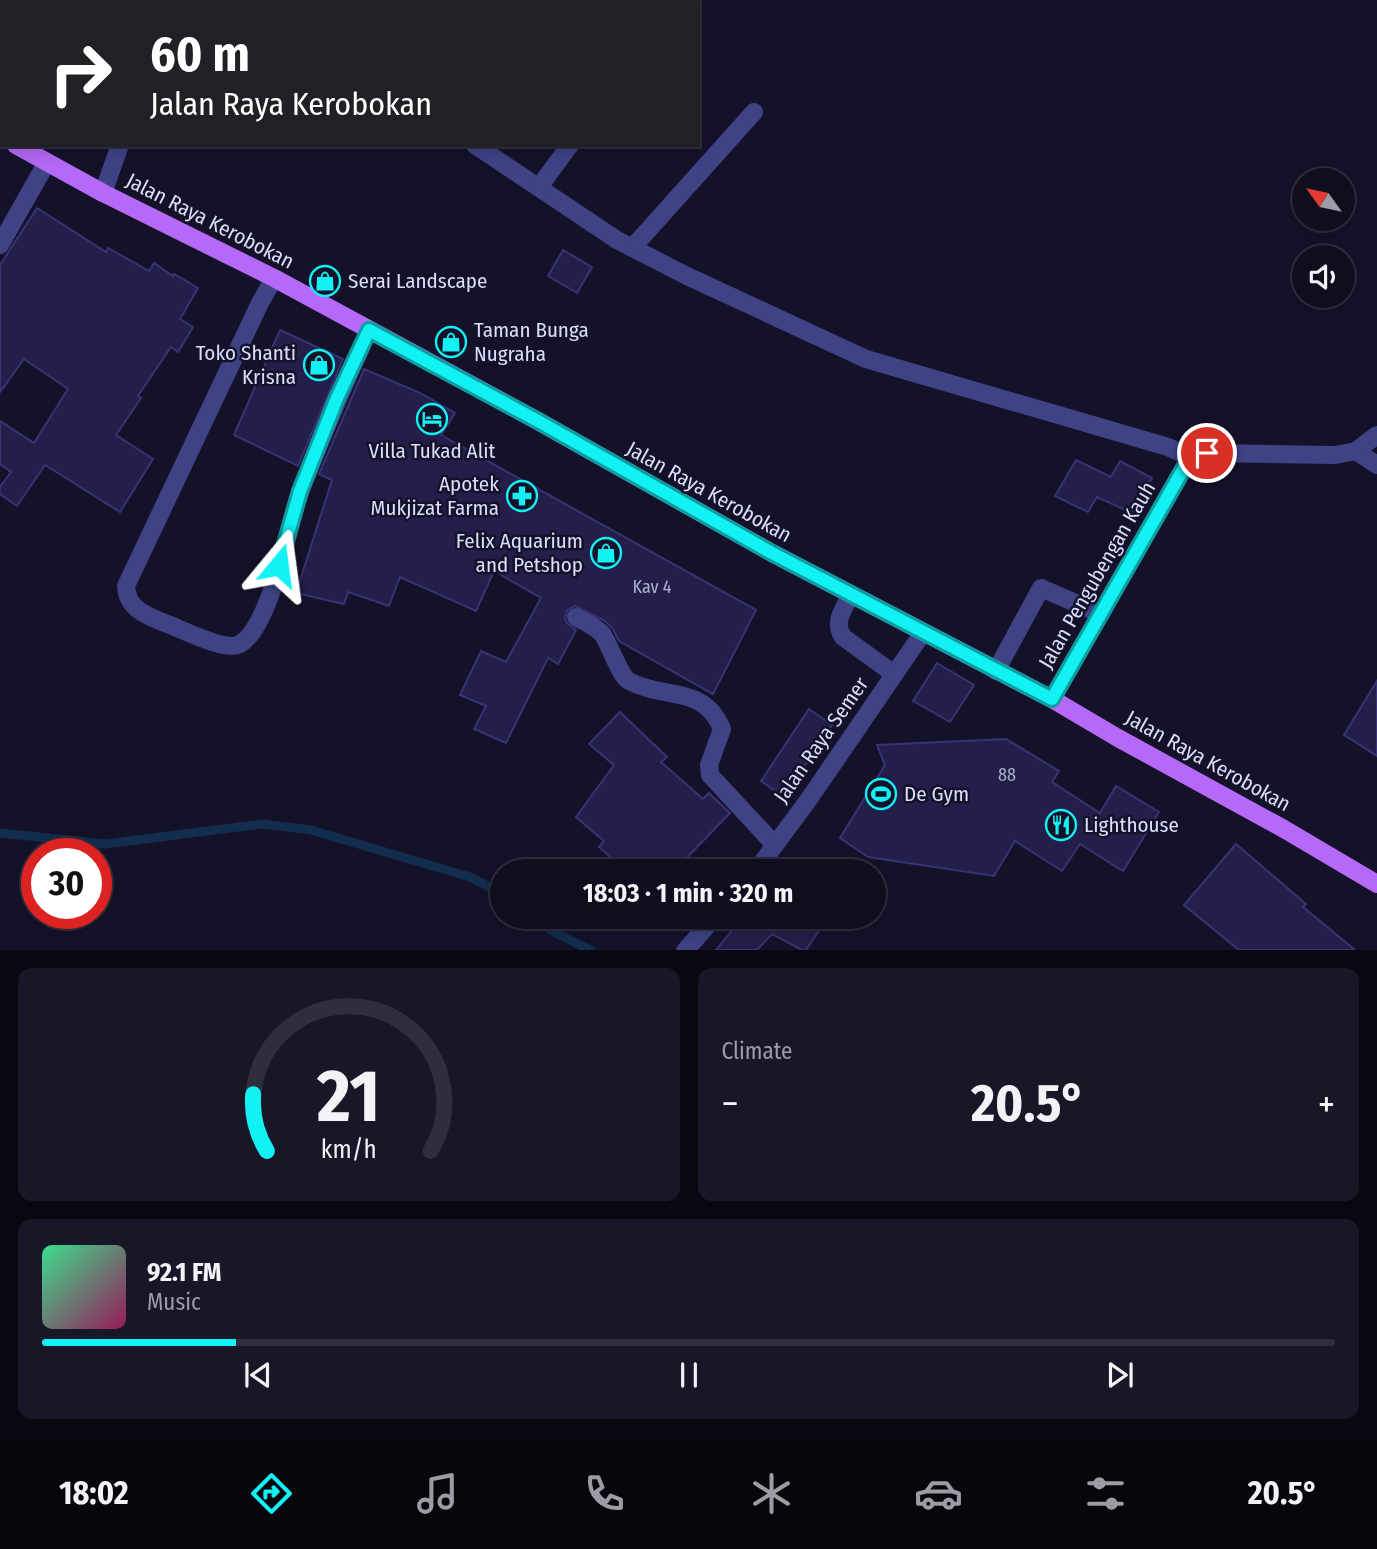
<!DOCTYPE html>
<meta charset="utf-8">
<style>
:root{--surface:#0f0e1f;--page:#181728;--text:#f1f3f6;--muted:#9b9ca4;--line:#2f2e3d;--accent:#12f1f4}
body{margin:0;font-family:"Fira Sans Condensed",sans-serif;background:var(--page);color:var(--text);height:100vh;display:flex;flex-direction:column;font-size:26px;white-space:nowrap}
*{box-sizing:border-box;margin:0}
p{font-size:23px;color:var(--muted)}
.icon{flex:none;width:38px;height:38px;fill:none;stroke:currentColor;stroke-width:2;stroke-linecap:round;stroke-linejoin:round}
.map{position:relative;height:950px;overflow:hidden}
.panel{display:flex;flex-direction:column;gap:18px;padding:18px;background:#080811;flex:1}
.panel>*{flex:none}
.top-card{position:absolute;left:0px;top:0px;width:700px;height:147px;box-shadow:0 4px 18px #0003,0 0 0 2px var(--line);background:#202124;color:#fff;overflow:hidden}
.needle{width:46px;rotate:303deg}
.controls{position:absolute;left:1292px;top:168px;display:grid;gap:14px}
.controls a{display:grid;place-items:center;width:63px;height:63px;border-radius:50%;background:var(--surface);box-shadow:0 4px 18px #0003,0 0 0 2px var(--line);font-size:35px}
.speed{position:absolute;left:21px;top:838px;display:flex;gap:14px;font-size:35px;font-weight:700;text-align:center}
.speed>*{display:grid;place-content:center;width:91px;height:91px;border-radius:50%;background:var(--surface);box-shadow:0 4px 18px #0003,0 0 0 2px var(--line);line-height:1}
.speed .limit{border:10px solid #d22;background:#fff;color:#111}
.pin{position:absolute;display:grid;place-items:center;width:60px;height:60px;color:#fff;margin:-30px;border:4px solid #fff;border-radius:50%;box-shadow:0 2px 7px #0007}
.me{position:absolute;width:77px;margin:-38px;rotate:16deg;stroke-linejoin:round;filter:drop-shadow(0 0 5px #0008)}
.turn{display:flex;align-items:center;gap:24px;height:147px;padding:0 35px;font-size:32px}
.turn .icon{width:91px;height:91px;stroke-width:2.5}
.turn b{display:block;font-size:49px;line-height:60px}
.big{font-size:52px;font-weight:700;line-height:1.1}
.panel .widget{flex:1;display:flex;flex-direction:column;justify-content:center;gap:10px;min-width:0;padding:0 24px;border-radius:14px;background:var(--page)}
.panel .dial{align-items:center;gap:0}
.dial svg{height:182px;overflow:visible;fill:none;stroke:var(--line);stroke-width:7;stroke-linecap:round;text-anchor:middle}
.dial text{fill:var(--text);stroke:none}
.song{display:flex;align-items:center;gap:21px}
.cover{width:84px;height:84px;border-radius:10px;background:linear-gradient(135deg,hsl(150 70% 55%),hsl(330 70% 35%))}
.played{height:7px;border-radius:4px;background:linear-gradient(90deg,var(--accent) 15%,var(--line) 15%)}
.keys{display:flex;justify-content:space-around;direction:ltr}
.heat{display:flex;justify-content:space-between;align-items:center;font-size:38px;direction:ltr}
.panel .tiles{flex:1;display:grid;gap:18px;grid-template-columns:1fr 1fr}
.widget:last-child{grid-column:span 2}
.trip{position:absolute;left:490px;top:859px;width:396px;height:70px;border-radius:35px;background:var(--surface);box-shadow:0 4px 18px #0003,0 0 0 2px var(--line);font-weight:700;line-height:70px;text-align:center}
.menu{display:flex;height:112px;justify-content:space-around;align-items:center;background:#06060c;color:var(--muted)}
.menu .icon{width:49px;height:49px}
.menu .on{color:var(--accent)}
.menu b{font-size:32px;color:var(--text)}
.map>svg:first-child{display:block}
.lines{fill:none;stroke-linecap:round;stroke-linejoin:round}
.stream{stroke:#122d4e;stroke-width:9}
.building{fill:#241f4a;stroke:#393274;stroke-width:2}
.minor{stroke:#3f4386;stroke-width:18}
.major{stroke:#b669f8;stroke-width:18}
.route-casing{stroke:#0c9d9f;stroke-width:18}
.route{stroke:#12f1f4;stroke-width:12}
.labels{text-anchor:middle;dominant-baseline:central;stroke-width:5;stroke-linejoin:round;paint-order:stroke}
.number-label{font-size:18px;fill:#afadd0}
.street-label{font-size:21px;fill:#dddcfd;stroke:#141229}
.poi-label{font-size:21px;fill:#dddcfd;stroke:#141229;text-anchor:start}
</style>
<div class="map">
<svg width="1377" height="951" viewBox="0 0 1377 951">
<rect width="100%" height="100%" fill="#141229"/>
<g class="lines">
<g class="stream">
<path d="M0 833 106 844 262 824 311 830 470 877 502 894"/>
<path d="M535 917 552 931 592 951"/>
</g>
</g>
<g class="building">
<path d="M37 208 106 252 108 248 149 271 154 263 173 276 174 274 198 288 180 319 193 327 178 352 171 347 138 396 141 398 116 435 153 459 120 512 45 465 17 506 0 494V487L11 472 0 464V421L34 443 68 389 24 359 0 392V265Z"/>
<path d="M563 250 592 267 577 293 548 276Z"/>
<path d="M280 330 343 359 298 466 234 435Z"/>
<path d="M364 369 420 393 455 413 441 435 756 610 713 694 619 641 613 629 605 621 575 606 567 611 565 618 567 623 576 630 558 664 548 658 506 743 474 729 486 706 460 695 481 651 506 662 541 598 494 571 476 611 400 577 389 606 348 592 344 604 296 593 332 480 319 474Z"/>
<path d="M1076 460 1111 477 1120 461 1152 478 1132 513 1097 497 1088 512 1055 496Z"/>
<path d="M937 663 974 685 950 722 913 701Z"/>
<path d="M1377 681V756L1344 735Z"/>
<path d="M809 709 832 725 784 797 761 781Z"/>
<path d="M620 712 667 757 661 762 703 799 709 793 730 813 673 872H627L599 847 604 841 576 817 614 765 589 744Z"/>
<path d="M1006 739 1059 771 1052 782 1100 813 1116 786 1159 812 1123 871 1080 844 1062 871 1015 841 994 876 868 857 840 838 885 765 877 745Z"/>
<path d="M1236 844 1306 904 1303 907 1355 950H1239L1184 905Z"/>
<path d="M743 917H828L806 950H802L772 934 757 950H716Z"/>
</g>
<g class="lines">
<g class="minor">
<path d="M147 0 150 2"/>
<path d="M173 2 174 0"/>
<path d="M675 2 676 0"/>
<path d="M475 145 617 240 687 276 866 359 1168 447 1194 459"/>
<path d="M539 187 570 145"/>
<path d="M103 193 120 145"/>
<path d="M0 245 47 162"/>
<path d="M633 247 754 112"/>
<path d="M274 278 259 305 126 586C127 610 149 617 170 625 185 631 227 652 240 644 272 625 288 523 302 487 323 434 345 382 369 330"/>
<path d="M1356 451 1377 465"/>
<path d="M851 595C843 610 833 622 843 637L894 674"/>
<path d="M576 617C584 622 597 627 603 635 610 646 620 676 629 681 663 700 704 684 722 729L709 765 710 775 775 845"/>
<path d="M996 671 1041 588 1101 614"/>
<path d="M1052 699 1184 468 1194 459 1207 453 1335 455 1356 451 1377 435"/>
<path d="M755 872 809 799 922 634"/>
<path d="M685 951 715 917"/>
</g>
<g class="major">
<path d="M0 136 2 137"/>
<path d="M16 145 103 193 274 278 538 421 772 553 1052 699 1118 738 1284 829 1377 884"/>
</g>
</g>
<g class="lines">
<g class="route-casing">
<path id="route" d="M279 565 300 491 337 398 369 330 538 421 772 553 1052 699 1184 468 1194 458 1207 453"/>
</g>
<use href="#route" class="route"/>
</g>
<defs>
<g id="shop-ring" transform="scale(1.575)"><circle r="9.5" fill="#141229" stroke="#12f1f4" stroke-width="1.5"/><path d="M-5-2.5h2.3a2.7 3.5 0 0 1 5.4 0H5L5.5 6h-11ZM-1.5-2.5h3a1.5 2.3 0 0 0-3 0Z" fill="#12f1f4"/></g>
<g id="hotel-ring" transform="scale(1.575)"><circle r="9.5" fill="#141229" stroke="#12f1f4" stroke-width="1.5"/><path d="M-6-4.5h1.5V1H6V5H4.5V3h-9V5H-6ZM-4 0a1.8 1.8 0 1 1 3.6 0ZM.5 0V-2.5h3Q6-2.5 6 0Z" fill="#12f1f4"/></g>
<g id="pharmacy-ring" transform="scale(1.575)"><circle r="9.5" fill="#141229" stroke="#12f1f4" stroke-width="1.5"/><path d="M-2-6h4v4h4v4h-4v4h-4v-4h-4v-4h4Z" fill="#12f1f4"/></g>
<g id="stadium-ring" transform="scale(1.575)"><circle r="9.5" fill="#141229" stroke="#12f1f4" stroke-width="1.5"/><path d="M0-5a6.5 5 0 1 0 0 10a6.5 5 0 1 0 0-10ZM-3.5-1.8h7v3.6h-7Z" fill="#12f1f4"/></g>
<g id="restaurant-ring" transform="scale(1.575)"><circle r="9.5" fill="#141229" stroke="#12f1f4" stroke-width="1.5"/><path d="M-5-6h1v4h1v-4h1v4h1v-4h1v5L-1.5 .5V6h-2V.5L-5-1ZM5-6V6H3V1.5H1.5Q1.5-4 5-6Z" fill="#12f1f4"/></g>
</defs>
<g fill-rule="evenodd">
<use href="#shop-ring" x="325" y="281"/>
<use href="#shop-ring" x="451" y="342"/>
<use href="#shop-ring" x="319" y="365"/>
<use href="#hotel-ring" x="432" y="419"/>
<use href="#pharmacy-ring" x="522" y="496"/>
<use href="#shop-ring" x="606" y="553"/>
<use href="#stadium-ring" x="881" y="794"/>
<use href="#restaurant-ring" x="1061" y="825"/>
</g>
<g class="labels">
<g class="number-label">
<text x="652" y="587">Kav 4</text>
<text x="1007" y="775">88</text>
</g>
<g class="street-label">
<text transform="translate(210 221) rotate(27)">Jalan Raya Kerobokan</text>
<text transform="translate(709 492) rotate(29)">Jalan Raya Kerobokan</text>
<text transform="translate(1097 575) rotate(-60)">Jalan Pengubengan Kauh</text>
<text transform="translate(821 740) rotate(-55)">Jalan Raya Semer</text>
<text transform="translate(1208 761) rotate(29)">Jalan Raya Kerobokan</text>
</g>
<g class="poi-label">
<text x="348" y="281">Serai Landscape</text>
<text x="474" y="330">Taman Bunga<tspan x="474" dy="24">Nugraha</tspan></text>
<text x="296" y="353" text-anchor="end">Toko Shanti<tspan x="296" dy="24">Krisna</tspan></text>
<text x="432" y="451" text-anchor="middle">Villa Tukad Alit</text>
<text x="499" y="484" text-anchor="end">Apotek<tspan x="499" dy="24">Mukjizat Farma</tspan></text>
<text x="583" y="541" text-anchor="end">Felix Aquarium<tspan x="583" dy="24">and Petshop</tspan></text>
<text x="904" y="794">De Gym</text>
<text x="1084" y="825">Lighthouse</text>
</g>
</g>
</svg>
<div class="controls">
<a><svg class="needle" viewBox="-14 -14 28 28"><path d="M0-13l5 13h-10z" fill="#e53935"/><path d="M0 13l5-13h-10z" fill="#9b9ca4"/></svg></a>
<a><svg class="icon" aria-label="sound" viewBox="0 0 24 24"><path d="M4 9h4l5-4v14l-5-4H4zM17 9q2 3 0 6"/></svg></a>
</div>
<div class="speed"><div class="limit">30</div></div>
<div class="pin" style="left:1207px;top:453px;background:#d93025"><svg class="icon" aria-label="arrive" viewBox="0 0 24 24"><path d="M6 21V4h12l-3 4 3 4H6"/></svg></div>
<svg class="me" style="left:279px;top:565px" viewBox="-20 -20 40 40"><path d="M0-17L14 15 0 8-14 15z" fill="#12f1f4" stroke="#fff" stroke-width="4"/></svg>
<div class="trip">18:03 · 1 min · 320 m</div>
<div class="top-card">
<div class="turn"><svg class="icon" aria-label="right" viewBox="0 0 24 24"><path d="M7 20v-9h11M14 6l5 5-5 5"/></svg><div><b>60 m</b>Jalan Raya Kerobokan</div></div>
</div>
</div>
<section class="panel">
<div class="tiles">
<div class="widget dial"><svg viewBox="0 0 100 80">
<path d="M14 69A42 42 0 1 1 86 69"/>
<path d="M14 69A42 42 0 0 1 8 44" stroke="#12f1f4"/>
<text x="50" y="56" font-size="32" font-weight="700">21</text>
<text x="50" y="72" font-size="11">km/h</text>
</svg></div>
<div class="widget"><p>Climate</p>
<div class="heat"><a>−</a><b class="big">20.5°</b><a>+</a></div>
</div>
<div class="widget">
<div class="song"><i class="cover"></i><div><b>92.1 FM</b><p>Music</p></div></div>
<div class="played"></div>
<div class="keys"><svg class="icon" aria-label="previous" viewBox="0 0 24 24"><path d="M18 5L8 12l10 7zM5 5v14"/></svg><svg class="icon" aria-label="pause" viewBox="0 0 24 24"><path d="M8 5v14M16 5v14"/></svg><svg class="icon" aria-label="next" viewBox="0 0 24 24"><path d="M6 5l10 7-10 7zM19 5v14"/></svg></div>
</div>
</div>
</section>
<nav class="menu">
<b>18:02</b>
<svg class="icon on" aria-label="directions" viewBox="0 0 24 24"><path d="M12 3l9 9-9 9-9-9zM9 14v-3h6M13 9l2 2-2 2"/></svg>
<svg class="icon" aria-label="music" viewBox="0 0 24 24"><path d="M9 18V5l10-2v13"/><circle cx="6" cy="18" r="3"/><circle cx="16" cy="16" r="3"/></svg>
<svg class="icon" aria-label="phone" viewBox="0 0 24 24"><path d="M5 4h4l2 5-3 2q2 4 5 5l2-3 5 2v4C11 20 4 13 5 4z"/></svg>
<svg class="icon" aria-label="climate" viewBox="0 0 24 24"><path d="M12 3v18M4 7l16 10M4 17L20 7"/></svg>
<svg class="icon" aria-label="car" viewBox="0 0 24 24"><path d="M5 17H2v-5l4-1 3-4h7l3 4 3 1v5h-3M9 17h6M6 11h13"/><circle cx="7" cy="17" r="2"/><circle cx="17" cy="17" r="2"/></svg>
<svg class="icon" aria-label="filters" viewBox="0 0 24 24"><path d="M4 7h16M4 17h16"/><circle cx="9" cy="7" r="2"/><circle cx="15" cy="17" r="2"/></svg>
<b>20.5°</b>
</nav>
